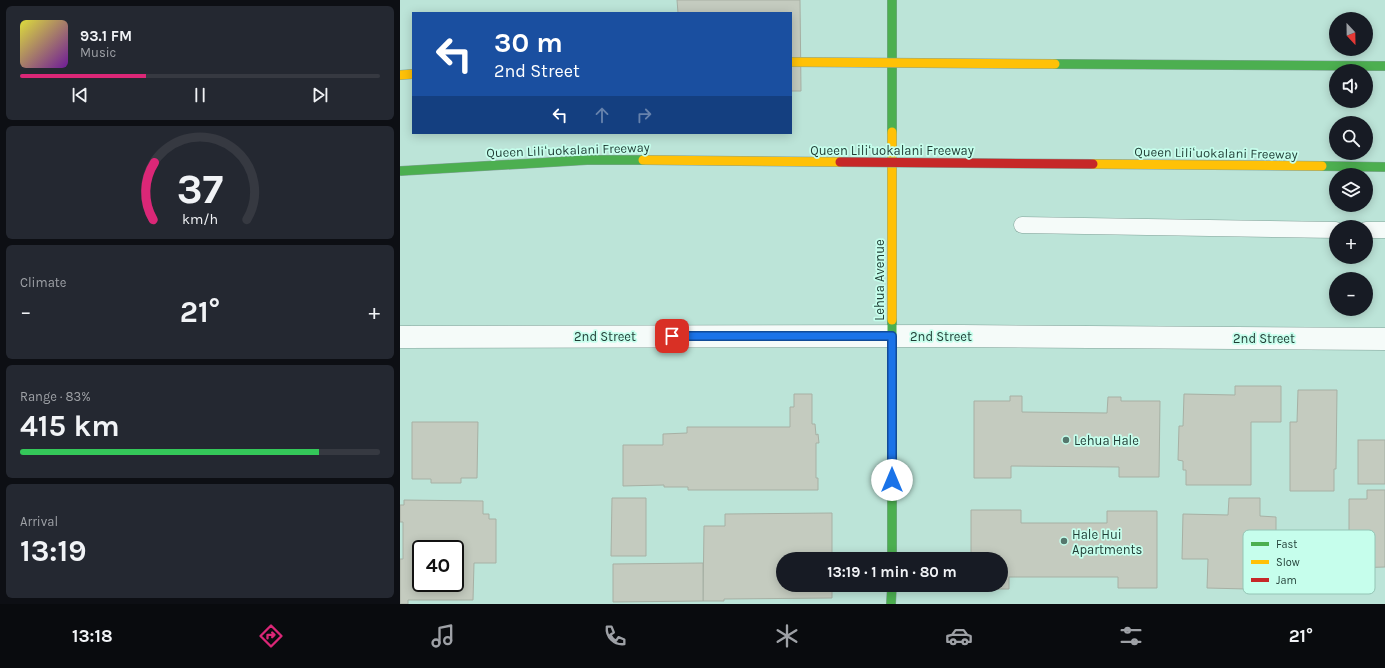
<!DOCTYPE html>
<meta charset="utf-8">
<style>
:root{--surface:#171b24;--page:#242831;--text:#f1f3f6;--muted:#9ea1a6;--line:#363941;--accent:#db2777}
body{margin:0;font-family:Karla,sans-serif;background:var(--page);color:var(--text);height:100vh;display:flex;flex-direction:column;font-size:15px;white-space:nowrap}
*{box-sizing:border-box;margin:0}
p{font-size:13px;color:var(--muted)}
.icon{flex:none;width:22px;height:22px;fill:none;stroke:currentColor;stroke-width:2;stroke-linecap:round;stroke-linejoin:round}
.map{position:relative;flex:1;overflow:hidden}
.details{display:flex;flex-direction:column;gap:6px;padding:6px;background:#0d0f14;width:400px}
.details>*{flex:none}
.banner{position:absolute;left:12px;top:12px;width:380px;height:122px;border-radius:0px;box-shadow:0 2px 10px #0003;background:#1a4fa0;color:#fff;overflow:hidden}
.needle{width:26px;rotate:158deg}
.tools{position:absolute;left:929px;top:12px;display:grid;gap:8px}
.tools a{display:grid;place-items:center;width:44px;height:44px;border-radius:50%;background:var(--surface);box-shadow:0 2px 10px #0003;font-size:20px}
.speed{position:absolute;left:12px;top:540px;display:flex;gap:8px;font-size:20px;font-weight:700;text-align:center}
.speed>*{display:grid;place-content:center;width:52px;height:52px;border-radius:50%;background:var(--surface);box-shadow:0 2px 10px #0003;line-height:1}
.speed .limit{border:2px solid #111;border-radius:6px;background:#fff;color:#111}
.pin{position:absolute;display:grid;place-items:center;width:34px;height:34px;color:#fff;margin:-17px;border-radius:8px;box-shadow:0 2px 6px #0006}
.me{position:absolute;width:44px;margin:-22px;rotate:0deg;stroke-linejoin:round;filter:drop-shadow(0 0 3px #0008)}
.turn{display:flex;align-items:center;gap:14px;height:84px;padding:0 16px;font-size:18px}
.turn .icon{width:52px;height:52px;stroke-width:2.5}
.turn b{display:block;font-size:28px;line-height:34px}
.lanes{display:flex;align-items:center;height:38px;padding:0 16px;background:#0003;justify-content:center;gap:20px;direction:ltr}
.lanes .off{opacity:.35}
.big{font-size:30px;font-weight:700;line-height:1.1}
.details .card{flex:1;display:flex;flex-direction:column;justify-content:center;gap:6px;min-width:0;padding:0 14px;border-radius:6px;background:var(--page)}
.details .dial{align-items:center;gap:0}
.dial svg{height:104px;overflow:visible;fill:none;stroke:var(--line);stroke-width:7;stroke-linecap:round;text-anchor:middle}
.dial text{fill:var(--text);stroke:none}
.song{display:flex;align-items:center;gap:12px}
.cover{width:48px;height:48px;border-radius:6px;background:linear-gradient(135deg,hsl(60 70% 55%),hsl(280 70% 35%))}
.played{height:4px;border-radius:2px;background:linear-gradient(90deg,var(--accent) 35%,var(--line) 35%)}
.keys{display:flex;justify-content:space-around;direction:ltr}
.heat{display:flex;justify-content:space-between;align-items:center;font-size:22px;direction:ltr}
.charge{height:6px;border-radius:3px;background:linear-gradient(90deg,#34c759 83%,var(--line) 0)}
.trip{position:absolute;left:376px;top:552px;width:232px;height:40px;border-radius:20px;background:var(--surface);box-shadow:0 2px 10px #0003;font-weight:700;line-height:40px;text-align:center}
.tabs{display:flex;height:64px;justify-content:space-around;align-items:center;background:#090b0e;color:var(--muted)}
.tabs .icon{width:28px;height:28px}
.tabs .on{color:var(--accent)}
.tabs b{font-size:18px;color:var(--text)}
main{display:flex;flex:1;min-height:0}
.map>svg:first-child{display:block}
.building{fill:#c4cbbf;stroke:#a7b0a4;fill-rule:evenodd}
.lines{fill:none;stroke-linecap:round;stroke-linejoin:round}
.lane-casing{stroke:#81a198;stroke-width:17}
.street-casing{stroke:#81a198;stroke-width:23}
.fast-casing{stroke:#81a198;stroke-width:10}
.slow-casing{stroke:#81a198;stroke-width:10}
.lane{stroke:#f5fbf9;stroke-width:16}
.street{stroke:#f5fbf9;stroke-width:22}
.fast{stroke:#4caf50;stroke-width:9}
.slow{stroke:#ffc107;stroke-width:9}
.fast-bridge-casing{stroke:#81a198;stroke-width:10;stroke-linecap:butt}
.slow-bridge-casing{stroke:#81a198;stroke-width:10;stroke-linecap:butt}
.jam-bridge-casing{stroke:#81a198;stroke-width:10;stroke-linecap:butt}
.fast-bridge{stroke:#4caf50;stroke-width:9}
.slow-bridge{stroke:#ffc107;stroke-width:9}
.jam-bridge{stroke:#c62828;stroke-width:9}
.route-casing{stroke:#114b97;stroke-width:10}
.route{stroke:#1a73e8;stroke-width:7}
.poi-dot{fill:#56776d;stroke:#c6feec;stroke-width:1.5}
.labels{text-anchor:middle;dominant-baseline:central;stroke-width:3.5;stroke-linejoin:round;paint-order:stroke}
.street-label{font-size:13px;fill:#1f3c34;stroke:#c6feec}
.poi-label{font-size:13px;fill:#1f3c34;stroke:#c6feec;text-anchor:start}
.key{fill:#c6feec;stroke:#94c4b5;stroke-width:1}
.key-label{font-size:11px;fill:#1f3c34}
</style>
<main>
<section class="details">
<div class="card">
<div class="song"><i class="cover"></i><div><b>93.1 FM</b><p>Music</p></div></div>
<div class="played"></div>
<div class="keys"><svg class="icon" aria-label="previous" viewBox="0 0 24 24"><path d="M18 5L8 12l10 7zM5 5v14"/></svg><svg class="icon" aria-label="pause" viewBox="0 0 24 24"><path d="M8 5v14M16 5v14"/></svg><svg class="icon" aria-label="next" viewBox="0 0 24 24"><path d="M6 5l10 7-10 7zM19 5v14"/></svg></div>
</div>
<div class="card dial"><svg viewBox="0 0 100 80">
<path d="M14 69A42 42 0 1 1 86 69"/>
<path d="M14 69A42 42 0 0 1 15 25" stroke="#db2777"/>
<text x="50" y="56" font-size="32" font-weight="700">37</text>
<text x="50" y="72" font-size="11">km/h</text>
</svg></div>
<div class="card"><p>Climate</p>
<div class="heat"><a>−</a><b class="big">21°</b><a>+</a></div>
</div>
<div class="card"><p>Range · 83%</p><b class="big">415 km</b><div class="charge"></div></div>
<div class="card"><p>Arrival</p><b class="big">13:19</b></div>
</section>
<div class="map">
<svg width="985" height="604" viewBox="0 0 985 604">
<rect width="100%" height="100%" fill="#bce4d8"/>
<g class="building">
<path d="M277 0H400L401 91H391V13H278Z"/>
<path d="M835 386H881V422H851V485H786V470H783V461L778 460 779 426H783L784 394 835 395Z"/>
<path d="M898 390H937L936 469H934V491H890V422H897Z"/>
<path d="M394 394H412V424H415L416 435 418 434 419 443H416V478H418V490H288V487H264V485L223 486V445H263V434L287 433V427H390V407H394Z"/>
<path d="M610 396H622V412L707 413 708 397H721V401H760L759 477H719V467L611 466V478H574V401H610Z"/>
<path d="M12 422H78L77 478H61V483H31V479H12Z"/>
<rect x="958" y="440" width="27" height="44"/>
<path d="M967 490H985V567L949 568V499H967Z"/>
<path d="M212 498H246V556H211Z"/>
<path d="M829 498H860V516L876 517V552H881L880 586 848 585 847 589 807 588 808 559H782L783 514 828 515Z"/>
<path d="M4 500 83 501V514H89V519H96V563H74L73 600H8V604H0V559H3V522H0V505H4ZM21 549H55V583H21Z"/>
<path d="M571 510H621V523H707V511H757V588H718V577H609V589H570V585H601V559H571Z"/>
<path d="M432 513V559H383V585H432V598L324 599V601H303L304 526H325V514Z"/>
<path d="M303 563V601L213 602V564Z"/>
</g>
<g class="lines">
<g class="lane-casing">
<g id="lane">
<path d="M622 225 936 230"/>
<path d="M966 230H985"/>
</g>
</g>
<g class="street-casing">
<path id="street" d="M0 337 561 336 985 339"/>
</g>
<g class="fast-casing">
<g id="fast">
<path d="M492 0V132"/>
<path d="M492 320V559"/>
<path d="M491 604 492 585"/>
</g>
</g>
<g class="slow-casing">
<g id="slow">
<path d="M0 75 13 74"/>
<path d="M492 132V320"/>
</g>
</g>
<use href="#lane" class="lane"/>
<use href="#street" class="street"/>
<use href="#fast" class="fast"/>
<use href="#slow" class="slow"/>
<g class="fast-bridge-casing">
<g id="fast-bridge">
<path d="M655 64 985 66"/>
<path d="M922 166 985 167"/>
<path d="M0 171 187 160H243"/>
</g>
</g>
<g class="slow-bridge-casing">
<g id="slow-bridge">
<path d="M391 62 655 64"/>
<path d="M243 160 440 162"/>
<path d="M693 164 922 166"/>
</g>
</g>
<g class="jam-bridge-casing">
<path id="jam-bridge" d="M440 162 693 164"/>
</g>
<use href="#fast-bridge" class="fast-bridge"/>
<use href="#slow-bridge" class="slow-bridge"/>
<use href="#jam-bridge" class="jam-bridge"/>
</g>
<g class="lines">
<g class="route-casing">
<path id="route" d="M272 336H492V480"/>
</g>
<use href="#route" class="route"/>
</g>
<g class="poi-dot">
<circle cx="666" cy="440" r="4"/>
<circle cx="664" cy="541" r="4"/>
</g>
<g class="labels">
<g class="street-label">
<text transform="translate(168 150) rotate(-2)">Queen Liliʻuokalani Freeway</text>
<text x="492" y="150">Queen Liliʻuokalani Freeway</text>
<text transform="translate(816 153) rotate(1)">Queen Liliʻuokalani Freeway</text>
<text transform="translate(479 280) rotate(-90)">Lehua Avenue</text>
<text x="205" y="336">2nd Street</text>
<text x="541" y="336">2nd Street</text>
<text x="864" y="338">2nd Street</text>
</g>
<g class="poi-label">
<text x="674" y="440">Lehua Hale</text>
<text x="672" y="534">Hale Hui<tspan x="672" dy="15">Apartments</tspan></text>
</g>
</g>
<rect x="843" y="530" width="132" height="64" rx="6" class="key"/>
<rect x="851" y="542" width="18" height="4" fill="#4caf50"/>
<rect x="851" y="560" width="18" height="4" fill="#ffc107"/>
<rect x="851" y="578" width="18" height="4" fill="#c62828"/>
<g class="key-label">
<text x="876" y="548">Fast</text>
<text x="876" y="566">Slow</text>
<text x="876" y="584">Jam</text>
</g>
</svg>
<div class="tools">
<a><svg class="needle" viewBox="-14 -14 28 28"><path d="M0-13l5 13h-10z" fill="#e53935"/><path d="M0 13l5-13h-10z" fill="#9ea1a6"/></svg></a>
<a><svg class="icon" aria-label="sound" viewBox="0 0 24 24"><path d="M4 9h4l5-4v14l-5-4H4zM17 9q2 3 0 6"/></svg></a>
<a><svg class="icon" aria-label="search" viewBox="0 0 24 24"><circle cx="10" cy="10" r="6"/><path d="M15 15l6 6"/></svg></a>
<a><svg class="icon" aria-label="layers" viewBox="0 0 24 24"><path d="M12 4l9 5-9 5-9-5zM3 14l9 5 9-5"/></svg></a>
<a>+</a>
<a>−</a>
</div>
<div class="speed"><div class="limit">40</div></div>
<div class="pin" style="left:272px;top:336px;background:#d93025"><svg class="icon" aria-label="arrive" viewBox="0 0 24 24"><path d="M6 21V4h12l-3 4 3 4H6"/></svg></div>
<svg class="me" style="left:492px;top:480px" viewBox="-20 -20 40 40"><circle r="19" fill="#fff"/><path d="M0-13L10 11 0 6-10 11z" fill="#1a73e8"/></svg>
<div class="trip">13:19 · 1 min · 80 m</div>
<div class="banner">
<div class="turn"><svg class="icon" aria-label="left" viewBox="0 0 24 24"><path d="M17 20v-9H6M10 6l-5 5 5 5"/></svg><div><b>30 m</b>2nd Street</div></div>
<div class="lanes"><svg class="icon" aria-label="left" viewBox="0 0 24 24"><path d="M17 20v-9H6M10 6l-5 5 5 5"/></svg><svg class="icon off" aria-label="ahead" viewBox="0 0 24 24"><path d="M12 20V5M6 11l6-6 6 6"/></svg><svg class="icon off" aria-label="right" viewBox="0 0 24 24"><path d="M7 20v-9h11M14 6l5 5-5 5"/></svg></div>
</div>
</div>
</main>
<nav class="tabs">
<b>13:18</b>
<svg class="icon on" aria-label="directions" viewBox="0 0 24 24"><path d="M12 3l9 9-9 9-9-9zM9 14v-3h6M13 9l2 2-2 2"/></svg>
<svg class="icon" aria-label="music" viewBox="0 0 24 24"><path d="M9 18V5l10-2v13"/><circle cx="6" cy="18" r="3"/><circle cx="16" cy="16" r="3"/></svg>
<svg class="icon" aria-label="phone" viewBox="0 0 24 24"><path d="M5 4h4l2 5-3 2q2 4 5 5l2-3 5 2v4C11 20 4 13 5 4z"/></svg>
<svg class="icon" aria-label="climate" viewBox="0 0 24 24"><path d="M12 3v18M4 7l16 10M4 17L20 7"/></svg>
<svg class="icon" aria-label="car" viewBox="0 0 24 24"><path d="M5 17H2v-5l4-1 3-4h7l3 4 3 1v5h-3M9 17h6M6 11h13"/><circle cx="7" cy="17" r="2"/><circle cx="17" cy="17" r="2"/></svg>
<svg class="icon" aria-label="filters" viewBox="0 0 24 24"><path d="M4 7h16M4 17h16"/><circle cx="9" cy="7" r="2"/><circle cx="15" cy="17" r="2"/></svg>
<b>21°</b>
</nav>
